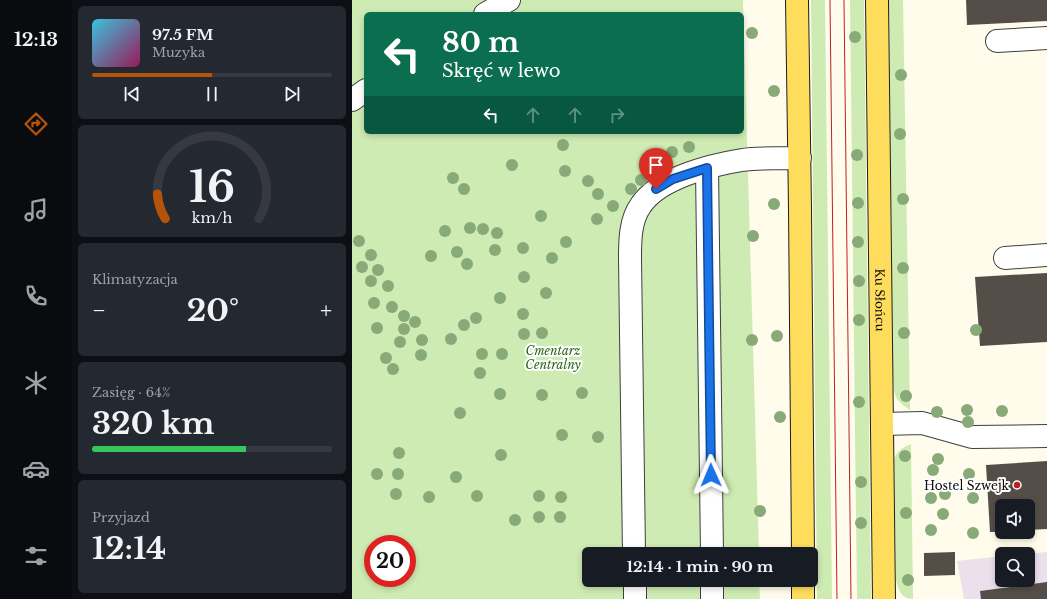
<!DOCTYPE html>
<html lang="pl">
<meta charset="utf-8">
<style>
:root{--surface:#171b24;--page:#242831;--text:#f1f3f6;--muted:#9ea1a6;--line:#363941;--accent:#b45309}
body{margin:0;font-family:"Libre Baskerville",serif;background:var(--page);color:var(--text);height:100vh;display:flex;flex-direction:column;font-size:15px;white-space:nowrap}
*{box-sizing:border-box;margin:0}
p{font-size:13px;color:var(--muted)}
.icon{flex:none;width:22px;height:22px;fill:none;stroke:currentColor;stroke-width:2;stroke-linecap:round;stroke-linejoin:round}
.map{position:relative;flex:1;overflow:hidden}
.sheet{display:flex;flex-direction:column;gap:6px;padding:6px;background:#0d0f14;width:280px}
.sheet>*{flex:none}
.guide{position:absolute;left:12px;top:12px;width:380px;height:122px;border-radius:6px;box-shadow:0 2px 6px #0003;background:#0b6e4f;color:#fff;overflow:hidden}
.buttons{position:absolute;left:643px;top:499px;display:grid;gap:8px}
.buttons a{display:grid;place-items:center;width:40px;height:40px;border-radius:6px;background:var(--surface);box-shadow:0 2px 6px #0003;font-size:20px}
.speed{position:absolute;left:12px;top:535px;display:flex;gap:8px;font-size:20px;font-weight:700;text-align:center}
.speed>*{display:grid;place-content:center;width:52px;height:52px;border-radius:50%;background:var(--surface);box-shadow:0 2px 6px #0003;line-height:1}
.speed .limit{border:6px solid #d22;background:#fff;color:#111}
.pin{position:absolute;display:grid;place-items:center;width:34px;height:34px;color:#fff;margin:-41px -17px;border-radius:50% 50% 50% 0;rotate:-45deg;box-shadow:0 0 4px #0007}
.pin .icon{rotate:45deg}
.me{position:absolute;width:44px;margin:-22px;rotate:359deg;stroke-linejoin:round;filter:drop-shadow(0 0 3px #0008)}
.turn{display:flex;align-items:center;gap:14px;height:84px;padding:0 12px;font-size:18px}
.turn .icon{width:52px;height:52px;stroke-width:2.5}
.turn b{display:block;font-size:28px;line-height:34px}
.lanes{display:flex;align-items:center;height:38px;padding:0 12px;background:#0003;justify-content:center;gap:20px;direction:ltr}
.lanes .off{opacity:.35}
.big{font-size:30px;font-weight:700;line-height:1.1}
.sheet .card{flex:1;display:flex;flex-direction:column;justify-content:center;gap:6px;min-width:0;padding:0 14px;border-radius:6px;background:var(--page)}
.sheet .dial{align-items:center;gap:0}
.dial svg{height:104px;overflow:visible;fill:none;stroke:var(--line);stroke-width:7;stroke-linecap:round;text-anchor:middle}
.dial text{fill:var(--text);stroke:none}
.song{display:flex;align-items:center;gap:12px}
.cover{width:48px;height:48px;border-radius:6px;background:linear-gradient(135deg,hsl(190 70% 55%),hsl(330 70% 35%))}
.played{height:4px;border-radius:2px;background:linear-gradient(90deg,var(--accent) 50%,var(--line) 50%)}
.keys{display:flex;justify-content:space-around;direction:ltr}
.heat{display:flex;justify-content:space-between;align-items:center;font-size:22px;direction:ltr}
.charge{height:6px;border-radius:3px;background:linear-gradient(90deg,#34c759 64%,var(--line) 0)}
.trip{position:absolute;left:230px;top:547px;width:236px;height:40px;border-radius:6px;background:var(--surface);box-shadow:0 2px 6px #0003;font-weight:700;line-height:40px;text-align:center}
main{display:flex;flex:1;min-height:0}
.tabs{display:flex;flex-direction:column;width:72px;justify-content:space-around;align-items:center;background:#090b0e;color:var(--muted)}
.tabs .icon{width:28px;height:28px}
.tabs .active{color:var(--accent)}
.tabs b{font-size:18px;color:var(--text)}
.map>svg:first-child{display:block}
.industrial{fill:#ebe0ec}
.green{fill:#ceebb3;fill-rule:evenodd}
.building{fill:#554e48}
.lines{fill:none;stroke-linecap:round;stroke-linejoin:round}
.minor-casing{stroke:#3f3f3f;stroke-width:24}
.major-casing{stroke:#1d1d1d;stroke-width:24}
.minor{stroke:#fff;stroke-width:22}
.major{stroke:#ffdd5c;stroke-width:22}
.tram{stroke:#c21e20;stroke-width:1}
.tree{fill:#88aa78}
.route-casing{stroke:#114b97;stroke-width:10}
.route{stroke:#1a73e8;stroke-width:7}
.poi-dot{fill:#c21e20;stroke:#fff;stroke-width:1.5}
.labels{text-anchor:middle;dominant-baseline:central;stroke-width:4;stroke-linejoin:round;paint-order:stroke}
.street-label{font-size:12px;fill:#0c0c0c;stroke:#fff}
.park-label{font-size:12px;font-style:italic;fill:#27661a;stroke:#fff}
.poi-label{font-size:12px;fill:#0c0c0c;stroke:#fff;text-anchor:end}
</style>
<main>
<nav class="tabs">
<b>12:13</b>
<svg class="icon active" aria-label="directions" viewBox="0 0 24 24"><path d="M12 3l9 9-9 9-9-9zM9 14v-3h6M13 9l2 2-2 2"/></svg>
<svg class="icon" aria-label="music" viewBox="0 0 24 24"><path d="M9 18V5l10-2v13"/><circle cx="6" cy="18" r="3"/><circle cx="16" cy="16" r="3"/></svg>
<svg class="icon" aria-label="phone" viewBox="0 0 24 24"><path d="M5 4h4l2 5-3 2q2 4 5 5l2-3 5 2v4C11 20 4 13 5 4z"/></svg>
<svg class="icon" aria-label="climate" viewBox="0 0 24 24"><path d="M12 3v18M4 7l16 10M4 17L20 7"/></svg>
<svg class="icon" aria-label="car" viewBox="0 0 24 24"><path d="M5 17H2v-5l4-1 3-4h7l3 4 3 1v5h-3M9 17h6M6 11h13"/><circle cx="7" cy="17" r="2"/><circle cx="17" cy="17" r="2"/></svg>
<svg class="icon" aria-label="filters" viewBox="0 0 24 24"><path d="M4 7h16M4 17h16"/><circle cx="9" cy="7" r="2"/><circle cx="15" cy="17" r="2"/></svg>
</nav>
<section class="sheet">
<div class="card">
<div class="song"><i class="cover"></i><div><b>97.5 FM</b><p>Muzyka</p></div></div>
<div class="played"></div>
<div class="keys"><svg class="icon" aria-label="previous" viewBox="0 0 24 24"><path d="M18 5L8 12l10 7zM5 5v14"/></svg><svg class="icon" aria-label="pause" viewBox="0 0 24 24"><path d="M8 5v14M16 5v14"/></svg><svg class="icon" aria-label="next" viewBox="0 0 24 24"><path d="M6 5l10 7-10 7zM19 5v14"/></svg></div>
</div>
<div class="card dial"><svg viewBox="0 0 100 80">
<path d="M14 69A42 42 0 1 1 86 69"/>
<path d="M14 69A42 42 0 0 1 8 50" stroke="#b45309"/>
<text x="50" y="56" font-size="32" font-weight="700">16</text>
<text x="50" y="72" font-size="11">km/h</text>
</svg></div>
<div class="card"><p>Klimatyzacja</p>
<div class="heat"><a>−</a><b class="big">20°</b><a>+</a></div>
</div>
<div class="card"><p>Zasięg · 64%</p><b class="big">320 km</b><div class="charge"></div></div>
<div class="card"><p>Przyjazd</p><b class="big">12:14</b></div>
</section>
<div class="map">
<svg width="695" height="599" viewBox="0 0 695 599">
<rect width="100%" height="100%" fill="#fffceb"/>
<path class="industrial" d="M695 552V599H612L605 561 650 556V580H676V554H672Z"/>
<g class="green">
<path d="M0 0H391L407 554H237V580H407L408 599H0ZM14 14H390V132H14ZM21 544H55V578H21Z"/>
<path d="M459 0H473L480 599H465Z"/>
<path d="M498 0H512L519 599H505Z"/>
<path d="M537 0H551L558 410C543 400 542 397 541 379Z"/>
<path d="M559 444 561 599C549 599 546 589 544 579L542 461C543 452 551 447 559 444Z"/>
</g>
<g class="building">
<path d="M614 0H695V21L615 25Z"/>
<path d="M695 273V342L628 346 623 277Z"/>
<path d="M695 461V529L676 530V506H650V532H638L634 465Z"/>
<path d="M603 552V575L572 576V553Z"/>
<path d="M695 582V599H629L628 591Z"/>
</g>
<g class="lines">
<g class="minor-casing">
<g id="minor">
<path d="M133 14 157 0"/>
<path d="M645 41 695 38"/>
<path d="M0 100 14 90"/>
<path d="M355 168 360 554"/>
<path d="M653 258 695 255"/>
<path d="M530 424 570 423 620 437 695 436"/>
<path d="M282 554 278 258C278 241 278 220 289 205 307 178 359 165 390 160 408 157 429 159 448 158"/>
<path d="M283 580V599"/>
<path d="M360 580V599"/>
</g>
</g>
<g class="major-casing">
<g id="major">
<path d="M445 0 448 208 451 554"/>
<path id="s1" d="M525 0 532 599"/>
<path d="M451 580V599"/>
</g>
</g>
<use href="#minor" class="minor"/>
<use href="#major" class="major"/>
<g class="tram">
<path d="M478 0 485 599"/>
<path d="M492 0 499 599"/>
</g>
</g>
<g class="tree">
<circle cx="400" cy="33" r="6"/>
<circle cx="503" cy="37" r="6"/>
<circle cx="549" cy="75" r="6"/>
<circle cx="422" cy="91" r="6"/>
<circle cx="548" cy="134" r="6"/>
<circle cx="211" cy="145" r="6"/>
<circle cx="337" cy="147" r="6"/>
<circle cx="320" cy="152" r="6"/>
<circle cx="505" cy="155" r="6"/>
<circle cx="311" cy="161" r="6"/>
<circle cx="160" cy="165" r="6"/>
<circle cx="301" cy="169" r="6"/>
<circle cx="213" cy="171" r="6"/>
<circle cx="101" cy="178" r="6"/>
<circle cx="289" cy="180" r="6"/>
<circle cx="236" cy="181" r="6"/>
<circle cx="112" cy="189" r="6"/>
<circle cx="279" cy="189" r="6"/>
<circle cx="246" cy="194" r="6"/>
<circle cx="551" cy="199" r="6"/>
<circle cx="506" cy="203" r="6"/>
<circle cx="422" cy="204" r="6"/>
<circle cx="261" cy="206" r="6"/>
<circle cx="189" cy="216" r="6"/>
<circle cx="245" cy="219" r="6"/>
<circle cx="118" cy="228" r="6"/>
<circle cx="131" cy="229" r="6"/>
<circle cx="93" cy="231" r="6"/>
<circle cx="145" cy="233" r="6"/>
<circle cx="401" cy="236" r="6"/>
<circle cx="7" cy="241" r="6"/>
<circle cx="214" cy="242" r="6"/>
<circle cx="506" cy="242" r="6"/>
<circle cx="171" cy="248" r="6"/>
<circle cx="143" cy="250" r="6"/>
<circle cx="105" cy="252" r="6"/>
<circle cx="19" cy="255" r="6"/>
<circle cx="79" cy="256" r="6"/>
<circle cx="200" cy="258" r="6"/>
<circle cx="115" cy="264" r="6"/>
<circle cx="10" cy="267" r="6"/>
<circle cx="551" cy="268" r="6"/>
<circle cx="26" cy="270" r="6"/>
<circle cx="172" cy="277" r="6"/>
<circle cx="19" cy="281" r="6"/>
<circle cx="507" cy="281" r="6"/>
<circle cx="36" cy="286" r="6"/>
<circle cx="194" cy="293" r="6"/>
<circle cx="148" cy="298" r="6"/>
<circle cx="22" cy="303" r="6"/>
<circle cx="40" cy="307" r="6"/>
<circle cx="171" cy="314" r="6"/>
<circle cx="52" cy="316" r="6"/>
<circle cx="124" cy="318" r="6"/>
<circle cx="507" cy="320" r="6"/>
<circle cx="63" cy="322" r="6"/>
<circle cx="112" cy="325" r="6"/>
<circle cx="25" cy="328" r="6"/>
<circle cx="52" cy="329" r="6"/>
<circle cx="624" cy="330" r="6"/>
<circle cx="190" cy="333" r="6"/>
<circle cx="552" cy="333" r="6"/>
<circle cx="172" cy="334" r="6"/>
<circle cx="425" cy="336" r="6"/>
<circle cx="99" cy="339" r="6"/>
<circle cx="70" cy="340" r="6"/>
<circle cx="400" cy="340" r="6"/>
<circle cx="48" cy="342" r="6"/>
<circle cx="130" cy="354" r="6"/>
<circle cx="150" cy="354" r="6"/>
<circle cx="69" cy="355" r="6"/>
<circle cx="34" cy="358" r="6"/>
<circle cx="41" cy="369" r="6"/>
<circle cx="128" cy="373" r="6"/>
<circle cx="230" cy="393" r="6"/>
<circle cx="148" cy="394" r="6"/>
<circle cx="190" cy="395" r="6"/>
<circle cx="554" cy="396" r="6"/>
<circle cx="507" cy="402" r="6"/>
<circle cx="615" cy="410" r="6"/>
<circle cx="650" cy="411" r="6"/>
<circle cx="585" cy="412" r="6"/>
<circle cx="108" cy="413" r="6"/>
<circle cx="428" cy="417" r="6"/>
<circle cx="616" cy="422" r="6"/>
<circle cx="210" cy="435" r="6"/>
<circle cx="246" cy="437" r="6"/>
<circle cx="47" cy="453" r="6"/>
<circle cx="149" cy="455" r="6"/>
<circle cx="553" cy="456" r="6"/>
<circle cx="586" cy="459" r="6"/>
<circle cx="581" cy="470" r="6"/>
<circle cx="25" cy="474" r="6"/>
<circle cx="46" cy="474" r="6"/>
<circle cx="617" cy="474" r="6"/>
<circle cx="104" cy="477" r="6"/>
<circle cx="509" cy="482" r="6"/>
<circle cx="44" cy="494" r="6"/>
<circle cx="593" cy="494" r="6"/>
<circle cx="125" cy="496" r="6"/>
<circle cx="187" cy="496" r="6"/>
<circle cx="77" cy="497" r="6"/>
<circle cx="209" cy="497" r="6"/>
<circle cx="579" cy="498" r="6"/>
<circle cx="621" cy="498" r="6"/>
<circle cx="408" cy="511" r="6"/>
<circle cx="554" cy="513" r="6"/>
<circle cx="591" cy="514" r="6"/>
<circle cx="187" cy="517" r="6"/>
<circle cx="208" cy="517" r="6"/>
<circle cx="163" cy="520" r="6"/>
<circle cx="509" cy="523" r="6"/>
<circle cx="579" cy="530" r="6"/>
<circle cx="621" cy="533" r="6"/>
<circle cx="556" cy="580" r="6"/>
</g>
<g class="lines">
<g class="route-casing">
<path id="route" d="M304 189 321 179 355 168 359 475"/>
</g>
<use href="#route" class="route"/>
</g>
<circle class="poi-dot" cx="665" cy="485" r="4"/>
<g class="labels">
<g class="street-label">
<text stroke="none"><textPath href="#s1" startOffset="300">Ku Słońcu</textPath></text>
</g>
<g class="park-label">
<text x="201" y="350">Cmentarz<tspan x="201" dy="14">Centralny</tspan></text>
</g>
<g class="poi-label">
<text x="657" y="485">Hostel Szwejk</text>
</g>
</g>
</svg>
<div class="buttons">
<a><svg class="icon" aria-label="sound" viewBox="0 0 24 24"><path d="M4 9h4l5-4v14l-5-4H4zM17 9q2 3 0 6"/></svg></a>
<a><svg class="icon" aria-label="search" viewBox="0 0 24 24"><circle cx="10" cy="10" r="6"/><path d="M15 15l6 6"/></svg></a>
</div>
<div class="speed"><div class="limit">20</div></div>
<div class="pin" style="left:304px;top:189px;background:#d93025"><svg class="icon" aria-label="arrive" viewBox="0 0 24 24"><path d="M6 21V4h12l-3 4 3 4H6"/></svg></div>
<svg class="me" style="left:359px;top:475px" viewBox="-20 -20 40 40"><path d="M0-17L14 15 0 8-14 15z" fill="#1a73e8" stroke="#fff" stroke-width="4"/></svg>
<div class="trip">12:14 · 1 min · 90 m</div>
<div class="guide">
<div class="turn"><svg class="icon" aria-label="left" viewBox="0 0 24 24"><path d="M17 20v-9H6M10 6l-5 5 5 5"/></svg><div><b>80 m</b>Skręć w lewo</div></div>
<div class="lanes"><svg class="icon" aria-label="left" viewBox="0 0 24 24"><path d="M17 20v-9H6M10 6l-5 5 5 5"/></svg><svg class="icon off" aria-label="ahead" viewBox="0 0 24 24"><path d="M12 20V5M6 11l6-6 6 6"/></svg><svg class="icon off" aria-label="ahead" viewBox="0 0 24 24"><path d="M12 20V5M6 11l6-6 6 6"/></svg><svg class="icon off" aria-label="right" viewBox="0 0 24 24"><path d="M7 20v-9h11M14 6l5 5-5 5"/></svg></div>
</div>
</div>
</main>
